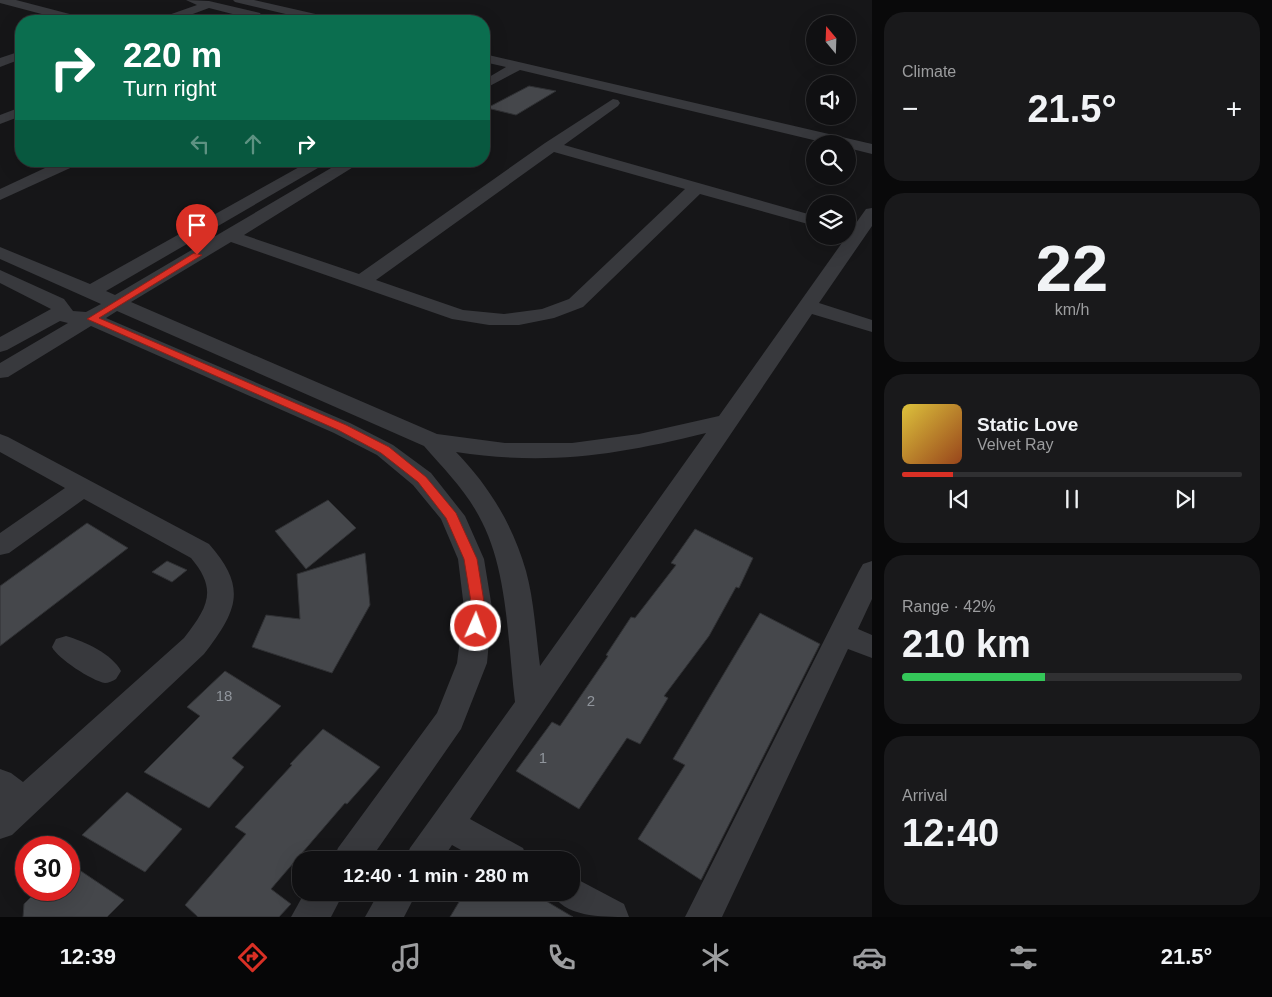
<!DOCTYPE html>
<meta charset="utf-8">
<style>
:root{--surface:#101012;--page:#19191b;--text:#f1f3f6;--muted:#9c9d9f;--line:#303032;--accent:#d93025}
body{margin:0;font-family:Arial,sans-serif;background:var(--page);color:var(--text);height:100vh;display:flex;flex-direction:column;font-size:19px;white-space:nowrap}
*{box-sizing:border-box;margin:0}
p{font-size:16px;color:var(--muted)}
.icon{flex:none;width:28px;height:28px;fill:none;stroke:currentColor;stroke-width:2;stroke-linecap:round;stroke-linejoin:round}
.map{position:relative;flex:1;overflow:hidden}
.sheet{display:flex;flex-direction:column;gap:12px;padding:12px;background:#09090a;width:400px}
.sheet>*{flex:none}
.guide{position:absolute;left:15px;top:15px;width:475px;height:152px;border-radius:20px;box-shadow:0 5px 20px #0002,0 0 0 1px var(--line);background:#0b6e4f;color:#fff;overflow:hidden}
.needle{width:32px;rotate:341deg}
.controls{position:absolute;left:806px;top:15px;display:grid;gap:10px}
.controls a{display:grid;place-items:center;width:50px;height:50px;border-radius:50%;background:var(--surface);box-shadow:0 5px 20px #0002,0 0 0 1px var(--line);font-size:25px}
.speed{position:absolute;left:15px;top:836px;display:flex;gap:10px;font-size:25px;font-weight:700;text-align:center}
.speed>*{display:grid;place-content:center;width:65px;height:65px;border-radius:50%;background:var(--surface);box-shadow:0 5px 20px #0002,0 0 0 1px var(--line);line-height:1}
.speed .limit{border:8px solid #d22;background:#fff;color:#111}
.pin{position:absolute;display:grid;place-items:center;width:42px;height:42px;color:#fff;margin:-51px -21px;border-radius:50% 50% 50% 0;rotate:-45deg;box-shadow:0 0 5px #0007}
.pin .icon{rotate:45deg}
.me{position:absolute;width:55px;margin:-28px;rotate:2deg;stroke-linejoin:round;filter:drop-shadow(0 0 4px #0008)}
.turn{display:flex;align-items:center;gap:18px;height:105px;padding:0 25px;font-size:22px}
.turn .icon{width:65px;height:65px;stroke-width:2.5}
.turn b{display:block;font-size:35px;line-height:42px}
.lanes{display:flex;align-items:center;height:48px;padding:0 25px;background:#0003;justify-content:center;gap:25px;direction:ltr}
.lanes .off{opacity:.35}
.big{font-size:38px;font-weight:600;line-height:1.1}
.sheet .card{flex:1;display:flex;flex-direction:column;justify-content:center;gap:8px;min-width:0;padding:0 18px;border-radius:20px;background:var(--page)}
.sheet .dial{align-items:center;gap:0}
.dial b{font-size:65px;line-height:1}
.song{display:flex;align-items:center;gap:15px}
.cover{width:60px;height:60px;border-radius:8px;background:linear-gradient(135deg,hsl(50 70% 55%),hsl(20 70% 35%))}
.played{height:5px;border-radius:2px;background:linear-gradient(90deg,var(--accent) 15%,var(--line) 15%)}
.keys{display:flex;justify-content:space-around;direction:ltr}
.heat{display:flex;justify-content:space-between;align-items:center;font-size:28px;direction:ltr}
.charge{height:8px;border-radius:4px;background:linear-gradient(90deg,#34c759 42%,var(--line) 0)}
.trip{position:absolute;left:292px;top:851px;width:288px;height:50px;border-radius:20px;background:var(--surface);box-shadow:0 5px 20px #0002,0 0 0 1px var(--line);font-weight:600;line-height:50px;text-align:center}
.tabs{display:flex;height:80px;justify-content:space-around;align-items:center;background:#060607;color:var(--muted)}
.tabs .icon{width:35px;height:35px}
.tabs .on{color:var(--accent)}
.tabs b{font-size:22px;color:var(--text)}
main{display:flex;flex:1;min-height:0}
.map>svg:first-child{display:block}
.building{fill:#45474b;stroke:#303134}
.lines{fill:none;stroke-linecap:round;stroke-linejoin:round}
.minor{fill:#38393d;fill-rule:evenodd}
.route{fill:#d93025;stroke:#8d1f18}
.labels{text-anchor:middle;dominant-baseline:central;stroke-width:4;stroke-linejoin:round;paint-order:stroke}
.near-number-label{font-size:15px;fill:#90959c}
</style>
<main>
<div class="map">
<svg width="872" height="917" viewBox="0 0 872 917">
<rect width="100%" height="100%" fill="#161618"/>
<g class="building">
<path d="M529 86 556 91 516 115 487 108Z"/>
<path d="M328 500 356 528 306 569 275 531Z"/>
<path d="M87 523 128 548 0 646V586Z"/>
<path d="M695 529 753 558 739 588 736 587 709 636 664 696 668 698 640 744 627 738 579 809 516 771 552 722 560 726 608 656 606 655 631 617 635 618 676 565 671 563Z"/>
<path d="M365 553 370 605 332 673 252 647 266 615 300 619 297 574Z"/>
<path d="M167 561 187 570 172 582 152 572Z"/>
<path d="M760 613 820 644 701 880 638 839 685 765 673 759Z"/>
<path d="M225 671 281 706 232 758 244 767 209 808 144 772 200 716 187 707Z"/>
<path d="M323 729 380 767 347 804 345 803 271 889 291 904 279 917H198L185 905 246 834 235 827 292 765 290 764Z"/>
<path d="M127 792 182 829 145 872 82 835Z"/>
<path d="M69 863 124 900 107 917H23L24 904 38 890H69Z"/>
<path d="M465 892H531L573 917H450Z"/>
</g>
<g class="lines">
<g class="minor">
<path d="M0 0H16L85 18 87 21H68L0 3Z"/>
<path d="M186 0 209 1 260 13 262 16 256 20 209 8 174 21H158L160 18 197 5Z"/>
<path d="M233 0H254L333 18 335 21H315L235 2Z"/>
<path d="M21 51V59L0 67V58Z"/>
<path d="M484 54 872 144V154L848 148V144H830L520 70 484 89V80L506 67 484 62Z"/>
<path d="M613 99 618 100 620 103 618 106 564 145 815 216V226L700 194 583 307 554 318 519 325H489L452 319 231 242 131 302 437 434 505 443H572L639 434 719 416 866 209 872 208V226L819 303 872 320V332L812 314 470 819 523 848 528 860H479L452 845 442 860H405L410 848 515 702C508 645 508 573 482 522 468 493 445 470 424 446L117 311 106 318 350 423 393 445 431 473 465 516 484 559 492 608 487 663 461 729 370 860H333L338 848 437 713 457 663 464 608 458 559 441 519 413 485 377 455 334 433 91 326 8 377 0 378V363L68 323 60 321 7 350 0 352V337L51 309 0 283V270L64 299 73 311 86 312 101 304 0 259V247L90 284 310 161H330L106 291 115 295 343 161H363L244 235 359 274 545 143ZM554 152 685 189 569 299 542 309 504 314 463 310 376 280ZM706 433 540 666C536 636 534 600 526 571 513 525 489 486 456 452 548 466 617 455 706 433Z"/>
<path d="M21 107V116L0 124V115Z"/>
<path d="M60 161H81L79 164 0 200V189Z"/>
<path d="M0 434 8 437 209 544C248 588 237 611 204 654L12 835 0 839V769L11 773 23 782 184 638C208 607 218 590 191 558L84 499 9 553 0 555V533L65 488 0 452Z"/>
<path d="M872 561V599L858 629 872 635V658L848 649 722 917H685L859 571 863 564Z"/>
<path d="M66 636C84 641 112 654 121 671L116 679C113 681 108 683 105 683 92 681 57 658 52 647L56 639Z"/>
<path d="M571 876 624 904 629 917C600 917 564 917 551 892H571Z"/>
<path d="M305 892H344L331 917H291Z"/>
<path d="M379 892H417L404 917H365Z"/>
</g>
</g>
<path class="route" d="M194 253 202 255 99 318 346 425 389 447 426 477 456 513 477 559 485 608 481 630 476 632 470 626 472 608 464 559 446 518 418 482 381 453 338 430 87 319Z"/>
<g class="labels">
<g class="near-number-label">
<text x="224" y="695">18</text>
<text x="591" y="700">2</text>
<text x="543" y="757">1</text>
</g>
</g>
</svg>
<div class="controls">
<a><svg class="needle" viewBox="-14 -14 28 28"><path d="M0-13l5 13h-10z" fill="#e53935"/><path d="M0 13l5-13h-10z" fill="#9c9d9f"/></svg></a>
<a><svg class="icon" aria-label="sound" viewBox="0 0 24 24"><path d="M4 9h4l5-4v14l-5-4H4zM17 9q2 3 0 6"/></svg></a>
<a><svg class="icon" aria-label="search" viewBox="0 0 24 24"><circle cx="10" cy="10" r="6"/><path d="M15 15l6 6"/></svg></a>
<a><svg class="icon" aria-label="layers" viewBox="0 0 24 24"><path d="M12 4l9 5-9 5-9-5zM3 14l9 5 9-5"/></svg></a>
</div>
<div class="speed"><div class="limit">30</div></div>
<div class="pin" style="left:197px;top:255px;background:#d93025"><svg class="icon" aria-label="arrive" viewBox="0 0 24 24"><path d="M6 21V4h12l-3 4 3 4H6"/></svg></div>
<svg class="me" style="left:476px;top:626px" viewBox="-20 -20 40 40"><circle r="17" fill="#d93025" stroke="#fff" stroke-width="3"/><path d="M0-11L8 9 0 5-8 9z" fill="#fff"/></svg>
<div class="trip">12:40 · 1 min · 280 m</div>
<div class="guide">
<div class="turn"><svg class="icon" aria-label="right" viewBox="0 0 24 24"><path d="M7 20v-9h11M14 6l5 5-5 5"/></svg><div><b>220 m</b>Turn right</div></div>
<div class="lanes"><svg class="icon off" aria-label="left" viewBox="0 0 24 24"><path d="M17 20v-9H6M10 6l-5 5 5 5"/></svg><svg class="icon off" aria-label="ahead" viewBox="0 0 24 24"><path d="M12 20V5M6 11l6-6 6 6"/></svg><svg class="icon" aria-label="right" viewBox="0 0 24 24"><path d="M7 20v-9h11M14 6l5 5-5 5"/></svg></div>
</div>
</div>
<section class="sheet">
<div class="card"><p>Climate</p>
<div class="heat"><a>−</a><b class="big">21.5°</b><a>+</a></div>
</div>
<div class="card dial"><b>22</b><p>km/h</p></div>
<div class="card">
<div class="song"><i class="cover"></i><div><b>Static Love</b><p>Velvet Ray</p></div></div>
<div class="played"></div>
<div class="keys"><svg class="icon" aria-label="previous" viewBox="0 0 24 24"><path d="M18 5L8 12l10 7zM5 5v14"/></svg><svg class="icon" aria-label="pause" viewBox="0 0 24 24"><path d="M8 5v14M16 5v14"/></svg><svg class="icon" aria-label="next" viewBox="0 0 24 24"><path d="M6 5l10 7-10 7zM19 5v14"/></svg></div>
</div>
<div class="card"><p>Range · 42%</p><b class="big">210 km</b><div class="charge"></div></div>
<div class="card"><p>Arrival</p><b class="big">12:40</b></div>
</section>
</main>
<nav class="tabs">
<b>12:39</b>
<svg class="icon on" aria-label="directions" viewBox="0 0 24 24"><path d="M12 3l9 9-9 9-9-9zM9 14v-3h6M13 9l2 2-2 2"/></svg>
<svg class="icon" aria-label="music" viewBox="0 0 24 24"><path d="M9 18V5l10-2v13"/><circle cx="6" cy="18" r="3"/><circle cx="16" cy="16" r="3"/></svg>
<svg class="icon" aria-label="phone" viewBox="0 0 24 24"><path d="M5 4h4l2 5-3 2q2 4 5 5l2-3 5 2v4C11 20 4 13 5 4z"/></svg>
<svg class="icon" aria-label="climate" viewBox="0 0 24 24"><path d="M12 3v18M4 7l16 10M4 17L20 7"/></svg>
<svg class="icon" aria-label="car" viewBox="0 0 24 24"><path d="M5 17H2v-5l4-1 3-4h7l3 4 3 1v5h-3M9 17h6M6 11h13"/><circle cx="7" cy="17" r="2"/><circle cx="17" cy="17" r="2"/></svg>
<svg class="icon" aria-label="filters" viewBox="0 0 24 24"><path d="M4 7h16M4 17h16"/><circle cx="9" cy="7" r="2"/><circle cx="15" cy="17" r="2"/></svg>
<b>21.5°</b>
</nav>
